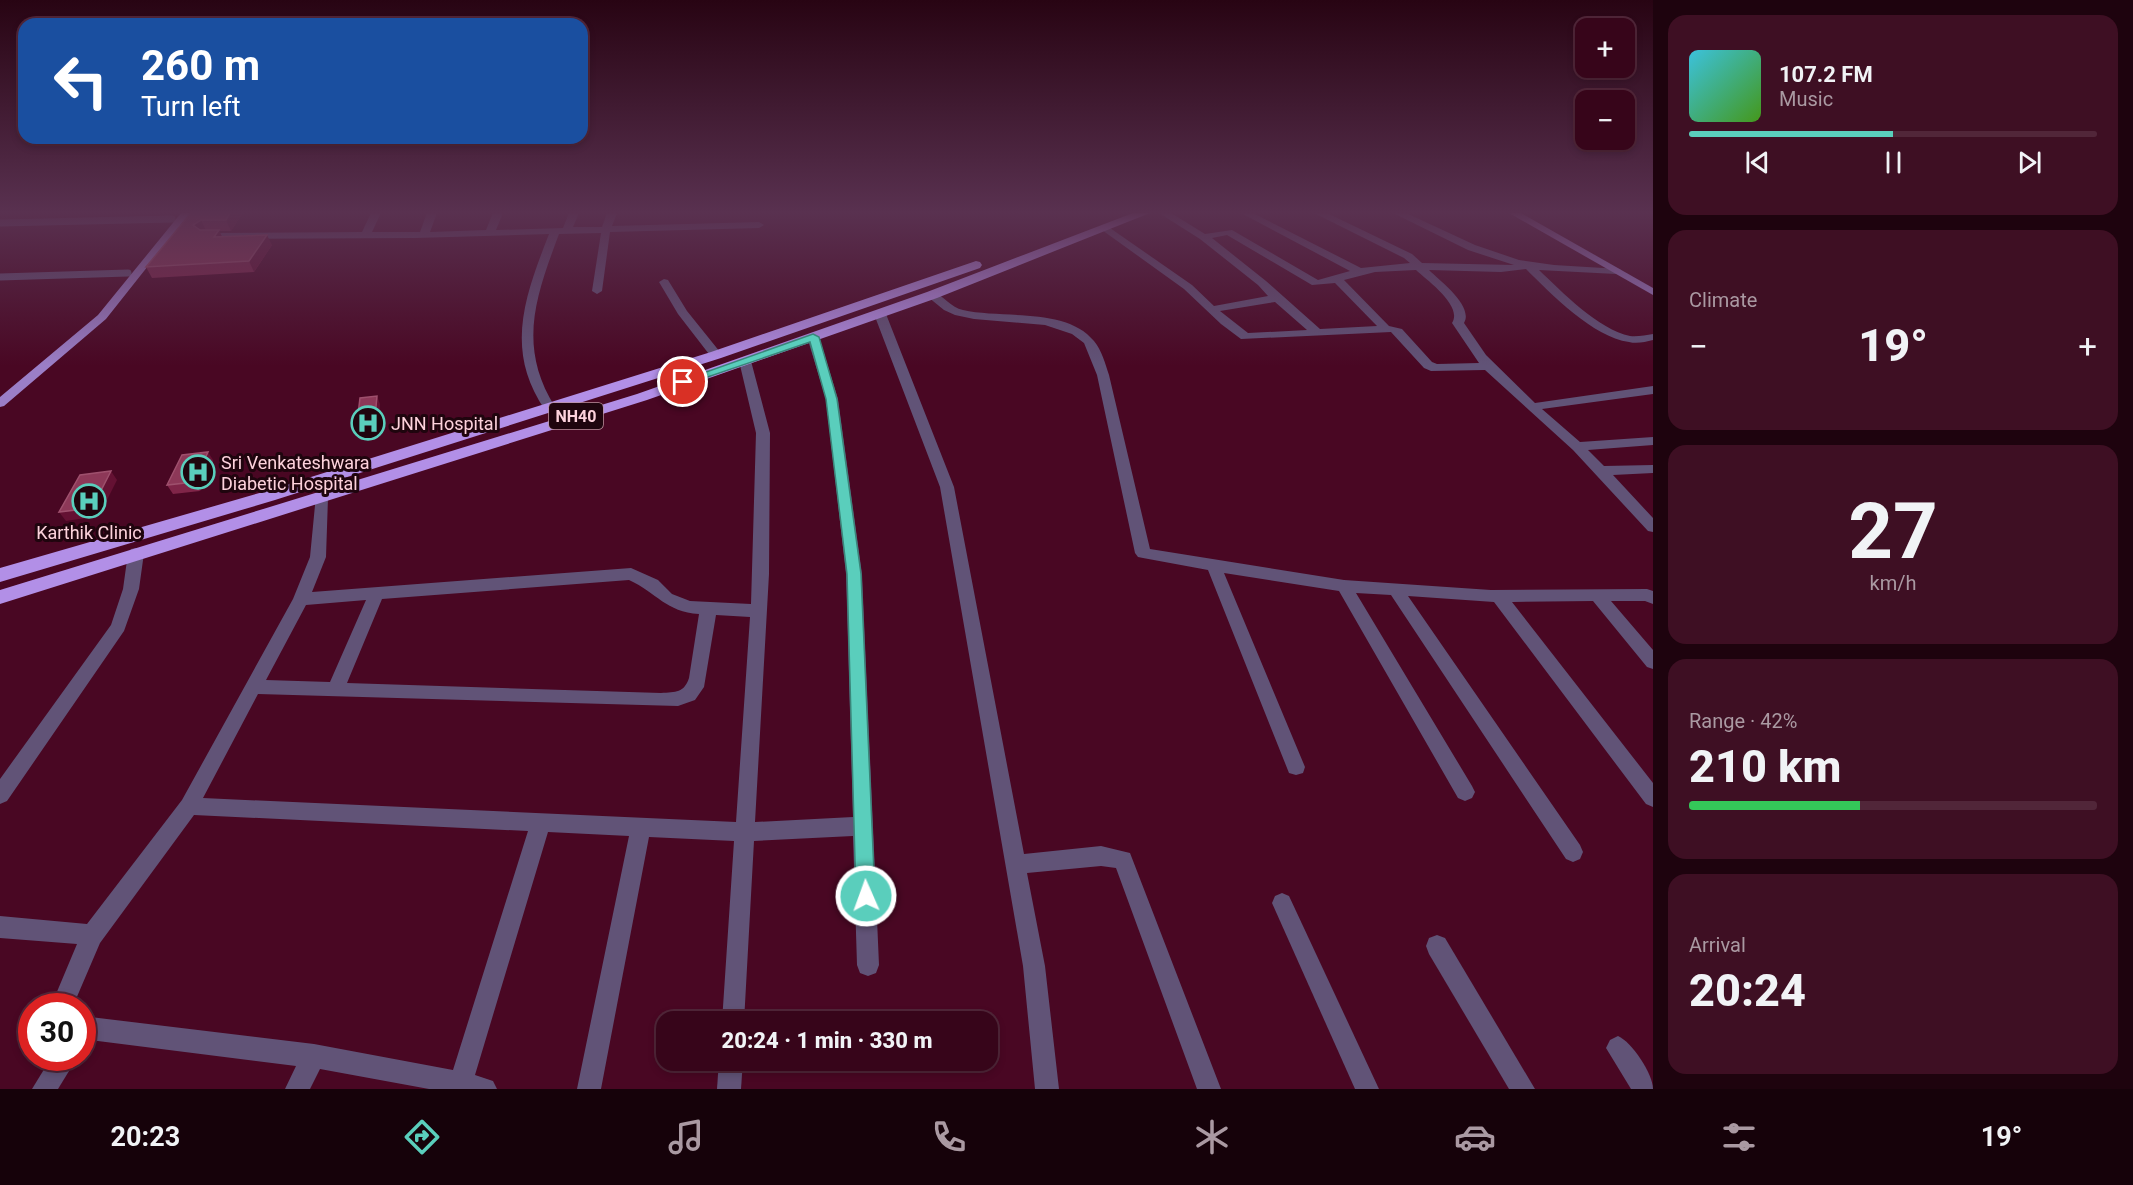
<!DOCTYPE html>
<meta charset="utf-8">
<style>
:root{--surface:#37051a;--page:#3e0f23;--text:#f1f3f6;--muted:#aa99a2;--line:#512639;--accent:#5acebc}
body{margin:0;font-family:Roboto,sans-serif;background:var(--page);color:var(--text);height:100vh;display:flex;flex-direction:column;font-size:22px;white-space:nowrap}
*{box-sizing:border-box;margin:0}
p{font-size:20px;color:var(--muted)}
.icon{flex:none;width:33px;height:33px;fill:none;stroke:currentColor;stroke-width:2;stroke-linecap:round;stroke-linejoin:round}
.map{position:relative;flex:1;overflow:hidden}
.side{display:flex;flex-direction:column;gap:15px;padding:15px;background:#1e030e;width:480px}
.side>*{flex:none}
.hud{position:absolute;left:18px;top:18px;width:570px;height:126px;border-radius:18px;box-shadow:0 3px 9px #0003,0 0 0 2px var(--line);background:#1a4fa0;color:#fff;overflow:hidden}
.controls{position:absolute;left:1575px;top:18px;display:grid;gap:12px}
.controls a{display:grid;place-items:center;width:60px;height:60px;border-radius:12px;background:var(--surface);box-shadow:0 3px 9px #0003,0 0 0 2px var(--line);font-size:30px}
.speed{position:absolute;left:18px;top:993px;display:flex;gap:12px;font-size:30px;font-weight:700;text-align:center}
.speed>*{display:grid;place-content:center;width:78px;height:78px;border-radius:50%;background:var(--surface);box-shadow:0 3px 9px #0003,0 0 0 2px var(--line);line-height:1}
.speed .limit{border:9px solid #d22;background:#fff;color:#111}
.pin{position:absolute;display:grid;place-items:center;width:51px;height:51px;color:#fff;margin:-26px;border:3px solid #fff;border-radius:50%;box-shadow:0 2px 6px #0007}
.me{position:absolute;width:66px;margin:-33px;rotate:358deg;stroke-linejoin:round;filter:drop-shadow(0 0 4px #0008)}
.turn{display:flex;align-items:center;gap:21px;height:126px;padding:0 24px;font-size:27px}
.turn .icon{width:78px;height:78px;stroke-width:2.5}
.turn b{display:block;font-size:42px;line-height:51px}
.big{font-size:45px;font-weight:800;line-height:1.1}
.side .card{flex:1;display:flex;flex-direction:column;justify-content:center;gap:9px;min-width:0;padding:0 21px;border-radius:18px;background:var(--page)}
.side .dial{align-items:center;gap:0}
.dial b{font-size:78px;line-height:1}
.song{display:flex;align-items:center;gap:18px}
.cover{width:72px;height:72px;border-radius:9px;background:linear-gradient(135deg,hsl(190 70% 55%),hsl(100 70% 35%))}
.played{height:6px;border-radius:3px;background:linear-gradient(90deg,var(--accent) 50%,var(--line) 50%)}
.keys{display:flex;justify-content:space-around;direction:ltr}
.heat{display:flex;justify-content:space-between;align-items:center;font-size:33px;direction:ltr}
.charge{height:9px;border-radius:4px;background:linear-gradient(90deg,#34c759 42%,var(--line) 0)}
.trip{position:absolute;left:656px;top:1011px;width:342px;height:60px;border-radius:18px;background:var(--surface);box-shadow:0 3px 9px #0003,0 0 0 2px var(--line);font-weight:800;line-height:60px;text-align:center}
.dock{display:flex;height:96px;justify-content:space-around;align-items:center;background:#16020a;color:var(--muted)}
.dock .icon{width:42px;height:42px}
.dock .current{color:var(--accent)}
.dock b{font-size:27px;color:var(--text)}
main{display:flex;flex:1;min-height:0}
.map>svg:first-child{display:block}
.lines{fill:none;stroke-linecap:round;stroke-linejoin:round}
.lane{stroke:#615377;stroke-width:7}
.street{fill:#615377;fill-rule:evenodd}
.primary{fill:#9b7ec7;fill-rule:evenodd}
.highway{fill:#b28fe7;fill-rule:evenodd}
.wall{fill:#7f2548}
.shaded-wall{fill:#641133}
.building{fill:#8d3858;stroke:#9e506d;stroke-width:1.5}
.route{fill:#5acebc;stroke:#3a867a;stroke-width:1.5}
.labels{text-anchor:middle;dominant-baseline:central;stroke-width:6;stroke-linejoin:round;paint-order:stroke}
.shield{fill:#1f050e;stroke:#ba949e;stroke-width:1.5}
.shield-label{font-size:16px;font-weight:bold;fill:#fdd2dc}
.poi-label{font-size:18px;fill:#fdd2dc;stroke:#1f050e;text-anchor:start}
</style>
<main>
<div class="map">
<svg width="1653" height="1089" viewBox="0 0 1653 1089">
<rect width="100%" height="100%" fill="#490723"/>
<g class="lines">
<g class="lane">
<path d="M0 223 172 219"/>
<path d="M0 277 128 273"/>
</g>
<g class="street">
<path d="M371 213H381L372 232H420L427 213H437L430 232 486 230 493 213H503L496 230 563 228 569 213H579L573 227H602L607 213H617L612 226 759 222 764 225 759 228 610 232 602 291 597 294 592 291 601 233 559 234C536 296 517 346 555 407L549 411 545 410C504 350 525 296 549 234L415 238 206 239 201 236 206 233 362 232Z"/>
<path d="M1159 213H1171L1205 234 1232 230 1318 280 1350 271 1241 213H1253L1361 268 1410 263 1404 258 1314 213H1327L1412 254 1422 263 1514 265 1468 250 1393 213H1406L1475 245 1519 260 1554 265 1620 269 1621 271 1616 274 1539 270C1561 291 1599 330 1630 336 1637 337 1646 335 1653 334V340C1645 342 1637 344 1629 342 1593 337 1551 294 1526 269L1501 272 1429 270C1440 281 1474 306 1464 323L1486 355 1535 403 1653 386V394L1542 409 1580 442 1653 437V445L1588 450 1604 466 1653 465V473L1613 475 1653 518V532L1648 531 1573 450 1485 370 1431 371 1424 368 1391 332 1241 339 1221 324 1184 289 1102 230 1110 228 1192 285 1214 306 1268 296 1258 285 1200 239ZM1227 235 1312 285 1335 283 1377 326 1320 329 1266 281 1212 238ZM1416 270C1428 281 1463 306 1452 323L1479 363 1437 364 1432 362 1402 329 1389 326 1344 280 1375 272ZM1275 302 1307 330 1248 333 1220 311Z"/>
<path d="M664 279 668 280 687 311 720 352V358H712L678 314 659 282Z"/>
<path d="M932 292C944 295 951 308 963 310 1002 319 1067 307 1094 341 1102 351 1105 363 1109 375L1150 549 1344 580 1491 590 1647 589 1653 591V604L1645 601H1611L1653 650V669L1647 667 1593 601 1512 602 1653 783V807L1646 804 1494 602 1408 596 1580 845 1583 852 1580 859 1573 862 1566 859 1391 595 1356 593 1472 786 1475 792 1472 798 1465 801 1458 798 1339 591 1224 573 1305 767 1303 773 1296 775 1289 773 1208 570 1143 558 1138 557 1135 553 1097 375 1084 343 1072 334 1045 325 974 319 955 315 944 310 928 297V293Z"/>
<path d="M880 311 886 314 954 487 1024 854 1101 846 1130 853 1221 1089H1197L1116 868 1101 866 1027 873 1045 966 1059 1089H1035L1023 966 940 487 874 314Z"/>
<path d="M813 334 819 337 838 399 862 574 879 965 876 973 868 976 860 973 857 965 853 836 754 841 744 1022H722L734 841 649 837 601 1089H577L629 836 548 832 475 1075 493 1081 497 1089H429L320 1069 310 1089H285L296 1066 82 1039V1016L314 1044 453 1070 528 831 194 815 100 943 73 1006H51L77 944 0 938V916L87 924 182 800 293 599 310 557 316 495 321 493 328 498 326 557 312 592 631 568 658 580 672 594 690 601 751 604 756 433 739 361 745 357 751 361 770 433 769 574 755 822 853 817 846 574 826 399 807 337ZM629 580C657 593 666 612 699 614L689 678C684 693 676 692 661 693L347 683 382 599ZM366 600 330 682 266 680 306 605ZM716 615 750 617 736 822 203 798 258 694 678 706 695 700 704 687Z"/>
<path d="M136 548 141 549 144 553 139 589 124 631 7 801 0 804V779L111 625 123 589 128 553 131 549Z"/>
<path d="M1282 893 1289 896 1379 1089H1355L1272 903 1275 896Z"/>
<path d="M1437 935 1445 938 1535 1089H1509L1429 954 1426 946 1429 938Z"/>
<path d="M1618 1036C1632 1042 1653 1074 1653 1089H1631L1606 1048 1610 1040Z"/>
<path d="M51 1058H77L58 1089H32Z"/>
<path d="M719 1060H743L741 1089H717Z"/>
</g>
<g class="primary">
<path d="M181 213H190L106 319 4 406 0 407V397L98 315Z"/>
<path d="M1509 213H1521L1653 288V295Z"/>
</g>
<g class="highway">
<path d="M1133 213H1150L937 298 647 400 0 604V590L637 394 927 292Z"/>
<path d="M976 261 980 262 982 265 980 268 721 358 275 500 0 582V568L263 492 711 352Z"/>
</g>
</g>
<g class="wall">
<path d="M191 213H241L242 214 231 231H219L222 237 272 245 254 272 152 278 146 267Z"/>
<path d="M213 460 200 491 173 494 167 485Z"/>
</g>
<g class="shaded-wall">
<path d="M230 213H241L242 214 231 231 226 220Z"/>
<path d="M201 220 206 231 199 235 193 225Z"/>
<path d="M219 230 224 241 214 237Z"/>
<path d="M267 235 272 245 254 272 249 261Z"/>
<path d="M377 396 380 404 378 437 360 440 356 431Z"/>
<path d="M208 452 213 460 200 491 194 482Z"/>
<path d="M111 471 117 480 99 516 66 521 59 512Z"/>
</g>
<g class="building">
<path d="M191 213H230L226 220H201L193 225 200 230H219L214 237 267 235 249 261 146 267Z"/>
<path d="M377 396 374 428 356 431 360 398Z"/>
<path d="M208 452 194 482 167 485 182 455Z"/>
<path d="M111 471 92 508 59 512 80 475Z"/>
</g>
<linearGradient id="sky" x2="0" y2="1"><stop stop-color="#280413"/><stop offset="0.58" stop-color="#593150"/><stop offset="1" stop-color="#593150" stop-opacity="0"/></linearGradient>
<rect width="1653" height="366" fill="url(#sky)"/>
<path class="route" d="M813 334 819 337 837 399 861 574 875 896 872 902 866 905 859 902 856 896 847 574 826 399 810 342 687 384 683 385 678 382Z"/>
<defs>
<g id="hospital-ring" transform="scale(1.725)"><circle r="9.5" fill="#1f050e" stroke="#5acebc" stroke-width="1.5"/><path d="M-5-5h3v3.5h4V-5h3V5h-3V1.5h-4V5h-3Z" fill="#5acebc"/></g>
</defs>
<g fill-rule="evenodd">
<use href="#hospital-ring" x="368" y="423"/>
<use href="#hospital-ring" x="198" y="472"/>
<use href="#hospital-ring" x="89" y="501"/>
</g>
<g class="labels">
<rect class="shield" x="549" y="403" width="54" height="26" rx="4.5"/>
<g class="shield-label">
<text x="576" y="416">NH40</text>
</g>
<g class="poi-label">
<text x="391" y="423">JNN Hospital</text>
<text x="221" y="462">Sri Venkateshwara<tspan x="221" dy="21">Diabetic Hospital</tspan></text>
<text x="89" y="532" text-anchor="middle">Karthik Clinic</text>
</g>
</g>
</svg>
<div class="controls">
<a>+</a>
<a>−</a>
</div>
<div class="speed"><div class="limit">30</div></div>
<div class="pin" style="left:683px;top:382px;background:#d93025"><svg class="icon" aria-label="arrive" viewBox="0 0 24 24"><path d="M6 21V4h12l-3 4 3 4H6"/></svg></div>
<svg class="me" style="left:866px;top:896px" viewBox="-20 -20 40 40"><circle r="17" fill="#5acebc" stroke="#fff" stroke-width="3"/><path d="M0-11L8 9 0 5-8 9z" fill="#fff"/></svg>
<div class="trip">20:24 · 1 min · 330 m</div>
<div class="hud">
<div class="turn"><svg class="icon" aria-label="left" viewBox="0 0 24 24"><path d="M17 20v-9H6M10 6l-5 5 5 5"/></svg><div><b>260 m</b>Turn left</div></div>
</div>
</div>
<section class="side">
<div class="card">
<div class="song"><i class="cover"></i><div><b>107.2 FM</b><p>Music</p></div></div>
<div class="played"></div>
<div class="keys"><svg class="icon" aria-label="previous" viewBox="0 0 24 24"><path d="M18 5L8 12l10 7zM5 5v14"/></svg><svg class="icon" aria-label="pause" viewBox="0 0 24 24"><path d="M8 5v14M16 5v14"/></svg><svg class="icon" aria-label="next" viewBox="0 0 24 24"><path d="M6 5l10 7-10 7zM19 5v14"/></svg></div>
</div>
<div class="card"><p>Climate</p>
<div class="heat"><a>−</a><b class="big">19°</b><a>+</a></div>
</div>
<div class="card dial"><b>27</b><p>km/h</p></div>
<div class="card"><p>Range · 42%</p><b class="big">210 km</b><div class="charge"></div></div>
<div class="card"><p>Arrival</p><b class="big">20:24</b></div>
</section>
</main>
<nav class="dock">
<b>20:23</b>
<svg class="icon current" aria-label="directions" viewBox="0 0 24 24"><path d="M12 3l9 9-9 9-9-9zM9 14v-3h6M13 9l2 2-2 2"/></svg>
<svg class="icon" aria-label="music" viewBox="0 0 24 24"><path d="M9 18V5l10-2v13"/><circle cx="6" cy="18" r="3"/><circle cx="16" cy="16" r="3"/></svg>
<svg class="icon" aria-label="phone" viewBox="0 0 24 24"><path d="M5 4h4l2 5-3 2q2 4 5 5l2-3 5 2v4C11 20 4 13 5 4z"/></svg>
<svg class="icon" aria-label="climate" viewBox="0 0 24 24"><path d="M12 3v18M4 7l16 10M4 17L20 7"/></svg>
<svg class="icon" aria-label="car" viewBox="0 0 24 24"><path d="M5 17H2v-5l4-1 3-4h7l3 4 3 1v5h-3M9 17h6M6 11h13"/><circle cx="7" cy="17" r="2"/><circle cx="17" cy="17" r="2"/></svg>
<svg class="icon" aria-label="filters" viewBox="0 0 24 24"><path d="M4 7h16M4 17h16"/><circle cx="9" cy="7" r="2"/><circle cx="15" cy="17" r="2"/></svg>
<b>19°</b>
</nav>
